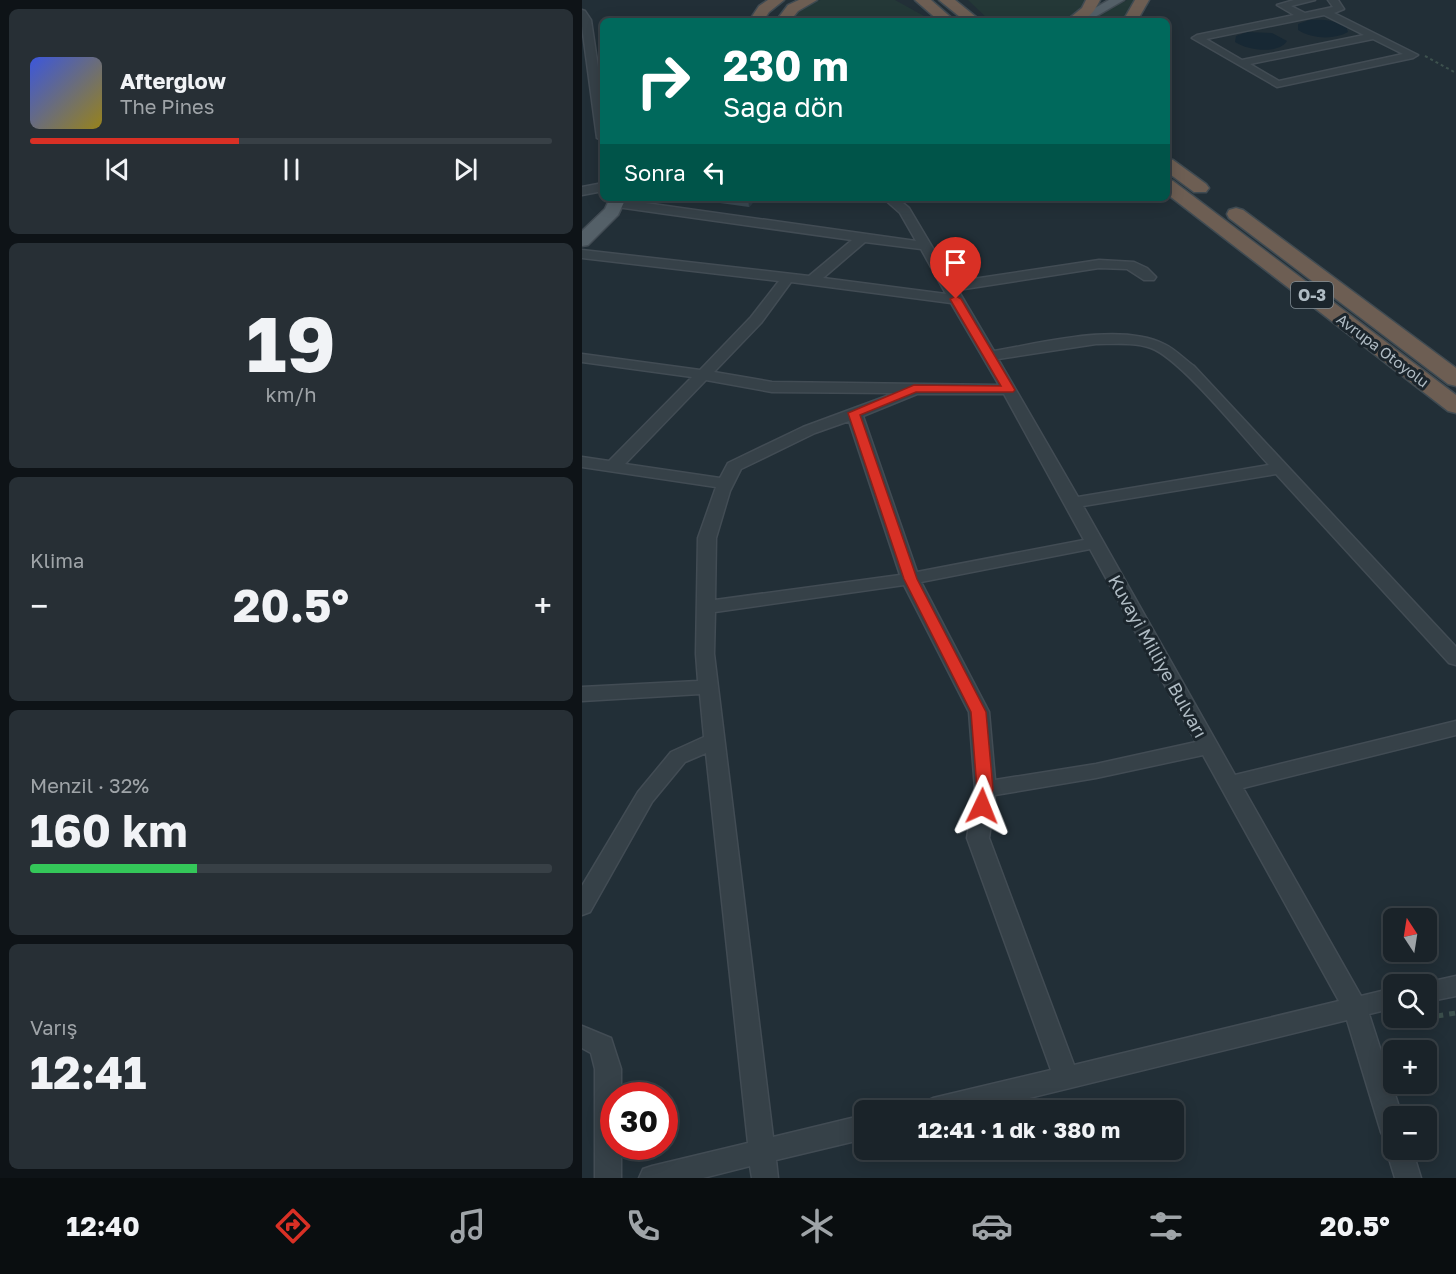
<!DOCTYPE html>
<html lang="tr">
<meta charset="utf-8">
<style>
:root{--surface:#1a2329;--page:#272f35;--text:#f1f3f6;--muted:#9fa4a8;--line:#384046;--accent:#d93025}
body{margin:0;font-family:"Golos Text",sans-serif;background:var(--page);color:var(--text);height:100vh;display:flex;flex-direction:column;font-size:22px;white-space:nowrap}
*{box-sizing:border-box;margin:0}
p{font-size:20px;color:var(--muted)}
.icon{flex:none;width:33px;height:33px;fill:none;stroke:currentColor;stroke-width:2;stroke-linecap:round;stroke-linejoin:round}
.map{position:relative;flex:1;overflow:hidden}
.sheet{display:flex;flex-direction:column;gap:9px;padding:9px;background:#0e1317;width:582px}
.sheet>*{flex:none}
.hud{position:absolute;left:18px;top:18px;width:570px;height:183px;border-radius:9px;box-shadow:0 3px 15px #0003,0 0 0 2px var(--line);background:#00695c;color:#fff;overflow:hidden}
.needle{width:39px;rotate:348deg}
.controls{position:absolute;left:801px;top:908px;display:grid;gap:12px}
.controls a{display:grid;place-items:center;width:54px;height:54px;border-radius:9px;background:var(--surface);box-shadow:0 3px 15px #0003,0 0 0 2px var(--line);font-size:30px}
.speed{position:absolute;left:18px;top:1082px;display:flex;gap:12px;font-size:30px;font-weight:700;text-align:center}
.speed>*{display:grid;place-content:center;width:78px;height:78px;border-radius:50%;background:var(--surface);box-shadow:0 3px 15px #0003,0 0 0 2px var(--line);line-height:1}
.speed .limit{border:9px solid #d22;background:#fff;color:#111}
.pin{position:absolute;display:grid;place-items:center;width:51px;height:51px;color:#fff;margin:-62px -26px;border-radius:50% 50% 50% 0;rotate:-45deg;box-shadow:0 0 6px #0007}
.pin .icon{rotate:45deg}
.me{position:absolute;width:66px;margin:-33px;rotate:2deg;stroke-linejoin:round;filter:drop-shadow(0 0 4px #0008)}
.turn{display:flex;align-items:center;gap:21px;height:126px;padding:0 24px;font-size:27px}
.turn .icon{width:78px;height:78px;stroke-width:2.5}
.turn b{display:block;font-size:42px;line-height:51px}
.then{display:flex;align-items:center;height:57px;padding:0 24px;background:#0003;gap:12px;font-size:22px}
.big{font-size:45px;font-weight:700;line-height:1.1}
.sheet .card{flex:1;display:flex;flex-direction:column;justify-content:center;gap:9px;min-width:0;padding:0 21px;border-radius:9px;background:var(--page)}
.sheet .dial{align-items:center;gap:0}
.dial b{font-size:78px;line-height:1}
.song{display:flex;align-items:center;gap:18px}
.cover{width:72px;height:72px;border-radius:9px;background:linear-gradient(135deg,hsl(230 70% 55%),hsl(50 70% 35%))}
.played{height:6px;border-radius:3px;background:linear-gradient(90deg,var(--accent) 40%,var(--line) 40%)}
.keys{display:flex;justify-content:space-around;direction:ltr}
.heat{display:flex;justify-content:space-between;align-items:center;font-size:33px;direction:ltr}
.charge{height:9px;border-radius:4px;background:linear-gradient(90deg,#34c759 32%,var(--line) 0)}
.trip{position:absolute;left:272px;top:1100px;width:330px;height:60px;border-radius:9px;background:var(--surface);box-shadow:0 3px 15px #0003,0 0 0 2px var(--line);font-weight:700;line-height:60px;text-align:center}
.tab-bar{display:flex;height:96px;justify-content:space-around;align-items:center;background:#0a0e10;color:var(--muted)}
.tab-bar .icon{width:42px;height:42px}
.tab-bar .selected{color:var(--accent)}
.tab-bar b{font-size:27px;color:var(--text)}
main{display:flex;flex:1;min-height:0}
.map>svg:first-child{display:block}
.green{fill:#243837}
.water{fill:#172834}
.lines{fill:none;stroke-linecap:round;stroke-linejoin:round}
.minor-casing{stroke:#424c54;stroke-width:3}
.major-casing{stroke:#424c54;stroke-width:3}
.highway-casing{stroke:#404b52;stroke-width:3}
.path-far1{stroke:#3d514e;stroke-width:2;stroke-dasharray:3 3;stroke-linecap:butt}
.path{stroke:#3d514e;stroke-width:5;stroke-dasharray:6 6;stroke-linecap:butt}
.minor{fill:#364148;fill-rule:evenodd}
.major{fill:#546068;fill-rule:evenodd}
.highway{fill:#6d5e53;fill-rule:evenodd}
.wall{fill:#3b4a53}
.shaded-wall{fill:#2c3a43}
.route{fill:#d93025;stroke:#8d1f18;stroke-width:1.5}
.labels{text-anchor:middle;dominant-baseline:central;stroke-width:6;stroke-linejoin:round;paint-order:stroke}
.far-street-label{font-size:15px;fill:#b0bcc4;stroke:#1b252c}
.shield{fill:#1b252c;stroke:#838f96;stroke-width:1.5}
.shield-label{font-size:16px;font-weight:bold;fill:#b0bcc4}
.street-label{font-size:18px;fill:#b0bcc4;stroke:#1b252c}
</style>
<main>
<section class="sheet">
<div class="card">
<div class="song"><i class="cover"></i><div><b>Afterglow</b><p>The Pines</p></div></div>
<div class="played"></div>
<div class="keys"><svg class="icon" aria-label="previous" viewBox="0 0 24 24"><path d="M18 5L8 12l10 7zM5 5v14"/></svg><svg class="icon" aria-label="pause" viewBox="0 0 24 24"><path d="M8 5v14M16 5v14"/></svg><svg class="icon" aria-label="next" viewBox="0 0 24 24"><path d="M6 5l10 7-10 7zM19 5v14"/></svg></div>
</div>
<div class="card dial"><b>19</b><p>km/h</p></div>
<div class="card"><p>Klima</p>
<div class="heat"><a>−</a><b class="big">20.5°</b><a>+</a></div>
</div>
<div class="card"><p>Menzil · 32%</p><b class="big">160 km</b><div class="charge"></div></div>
<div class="card"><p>Varış</p><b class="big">12:41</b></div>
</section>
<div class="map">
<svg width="874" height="1178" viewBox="0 0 874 1178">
<rect width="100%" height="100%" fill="#222f37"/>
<g class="green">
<path d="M239 0H313L351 21H213C215 7 227 3 239 0Z"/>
<path d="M386 0H506L498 11 482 21H408Z"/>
<path d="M545 0H555L542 21H506Z"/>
</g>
<g class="water">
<path d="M727 20C740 19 752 20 764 26L766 32C752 40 730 39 716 30V24Z"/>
<path d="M665 32 690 33 705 41C696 55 665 50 653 42L654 36Z"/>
</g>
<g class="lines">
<g class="minor-casing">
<g id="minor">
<path d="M712 0H733L709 6 723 13 751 7 746 0H756L762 9 752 13 836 55 831 58 695 87 610 38 615 35 712 15 695 5ZM742 15 782 35 660 60 624 39ZM791 39 821 54 697 81 668 64Z"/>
<path d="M0 10 3 11 9 20 21 101V141L15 138 0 26Z"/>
<path d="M21 183V191L0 195V187Z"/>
<path d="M301 198H315L327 208 371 282 517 260 552 262 565 268 574 277 572 280H562L545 269 517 268 376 290 412 351C460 343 537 322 582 344 593 349 602 359 612 366L874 647V665L867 663 694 474 501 506 653 775 874 721V735L661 788 779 996 812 988V1008L787 1014 820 1116H812V1149H830L839 1178H813L804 1149 807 1142 803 1140 799 1132 765 1020 398 1110H338L342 1102 351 1098 469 1070 385 838 393 789 387 712 322 585 133 612 132 654 191 1137 282 1115V1139L194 1160 196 1178H170L168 1166 121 1178H57L61 1169 70 1166 166 1143 124 753 103 762 70 802 8 912 0 915V886L56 792 89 752 122 737 118 694 0 701V687L116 681 114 654 116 538 134 487 0 467V457L27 461 110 377 0 362V354L118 370 169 317 197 281 0 258V250L227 276 270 240 35 207 29 203 35 199 334 241 318 213ZM283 242 339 249 364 294 241 278ZM209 282 369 303 417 385 190 382 132 372 179 323ZM514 344C532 344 552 342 569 348 599 359 662 438 687 465L496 497 416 359ZM124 380 190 392 313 393 221 427 146 463 138 478 43 464ZM335 394H422L502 540 335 572 281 416ZM267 421 318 575 133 600 134 538 148 491 159 469 233 433ZM508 549 614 742 514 764 413 780 407 712 339 582ZM621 755 757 1001 492 1065 407 838 413 795 514 778Z"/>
<path d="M874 976V996L844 1002V984H838Z"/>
<path d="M0 1026 29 1038 39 1069V1095H32V1146H39V1178H13V1069L9 1053 0 1048Z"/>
</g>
</g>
<g class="major-casing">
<g id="major">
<path d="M527 0H542L506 21H490Z"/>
<path d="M28 198H44L36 215 6 245 0 246V231L23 209Z"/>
</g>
</g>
<g class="highway-casing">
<g id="highway">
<path d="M186 0H202L187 12 181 21H167L177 6Z"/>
<path d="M217 0H235L216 11 208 21H194L206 5Z"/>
<path d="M333 0H349L373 21H357Z"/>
<path d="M357 0H373L399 21H383Z"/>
<path d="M504 0H518C509 18 504 21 484 21L500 8Z"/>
<path d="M553 0H567L555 21H541Z"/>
<path d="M585 159 591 160 624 184 627 188 624 192H612L585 172Z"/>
<path d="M585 180 591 181 874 395V413L866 411 585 194Z"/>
<path d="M654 208 661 210 874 368V386L866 384 647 218 645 214 647 210Z"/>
</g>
</g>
<path class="path-far1" d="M843 56 874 73"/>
<path class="path" d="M844 1012 855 1016 874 1013"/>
<use href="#minor" class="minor"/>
<use href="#major" class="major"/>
<use href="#highway" class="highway"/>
</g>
<path class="wall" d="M116 198H175L167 207 116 200Z"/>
<path class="shaded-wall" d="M166 198H175L167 207Z"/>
<path class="route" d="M374 296 379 299 433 390 431 392H334L278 415 335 579 404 712 411 789 406 810H395L392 806 395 789 389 712 322 579 266 413 332 385 419 386 368 299Z"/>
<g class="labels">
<g class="far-street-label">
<text transform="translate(801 350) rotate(37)">Avrupa Otoyolu</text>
</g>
<rect class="shield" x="709" y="282" width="42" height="26" rx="4.5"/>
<g class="shield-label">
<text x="730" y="295">O-3</text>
</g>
<g class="street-label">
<text transform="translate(576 656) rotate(61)">Kuvayi Milliye Bulvarı</text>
</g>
</g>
</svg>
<div class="controls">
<a><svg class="needle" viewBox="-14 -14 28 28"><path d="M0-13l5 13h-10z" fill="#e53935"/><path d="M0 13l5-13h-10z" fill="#9fa4a8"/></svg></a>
<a><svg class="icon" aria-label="search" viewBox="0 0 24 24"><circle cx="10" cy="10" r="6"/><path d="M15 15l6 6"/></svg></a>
<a>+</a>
<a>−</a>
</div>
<div class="speed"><div class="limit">30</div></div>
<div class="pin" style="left:374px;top:299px;background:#d93025"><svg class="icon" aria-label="arrive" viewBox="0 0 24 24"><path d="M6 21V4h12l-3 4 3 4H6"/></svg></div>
<svg class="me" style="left:400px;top:806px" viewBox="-20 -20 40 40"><path d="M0-17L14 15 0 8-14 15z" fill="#d93025" stroke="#fff" stroke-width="4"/></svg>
<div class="trip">12:41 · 1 dk · 380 m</div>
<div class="hud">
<div class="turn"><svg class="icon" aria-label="right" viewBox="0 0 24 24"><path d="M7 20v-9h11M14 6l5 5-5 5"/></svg><div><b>230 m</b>Sağa dön</div></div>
<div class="then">Sonra<svg class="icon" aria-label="left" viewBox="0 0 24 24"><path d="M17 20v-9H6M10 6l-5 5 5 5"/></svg></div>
</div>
</div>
</main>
<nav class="tab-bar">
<b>12:40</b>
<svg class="icon selected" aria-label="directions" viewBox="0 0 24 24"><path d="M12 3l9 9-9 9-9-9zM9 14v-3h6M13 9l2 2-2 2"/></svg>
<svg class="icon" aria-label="music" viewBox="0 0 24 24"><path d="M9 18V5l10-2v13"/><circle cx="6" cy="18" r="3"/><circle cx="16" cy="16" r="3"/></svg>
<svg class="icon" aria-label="phone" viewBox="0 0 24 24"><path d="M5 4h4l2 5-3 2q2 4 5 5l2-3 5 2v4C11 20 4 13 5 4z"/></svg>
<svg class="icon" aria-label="climate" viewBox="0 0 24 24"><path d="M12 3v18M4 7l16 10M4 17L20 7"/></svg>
<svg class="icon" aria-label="car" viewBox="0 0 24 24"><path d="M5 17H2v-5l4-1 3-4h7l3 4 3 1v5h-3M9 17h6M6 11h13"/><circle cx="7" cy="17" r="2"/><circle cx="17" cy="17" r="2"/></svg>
<svg class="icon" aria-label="filters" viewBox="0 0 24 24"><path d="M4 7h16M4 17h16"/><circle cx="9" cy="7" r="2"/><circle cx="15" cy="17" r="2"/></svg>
<b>20.5°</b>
</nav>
